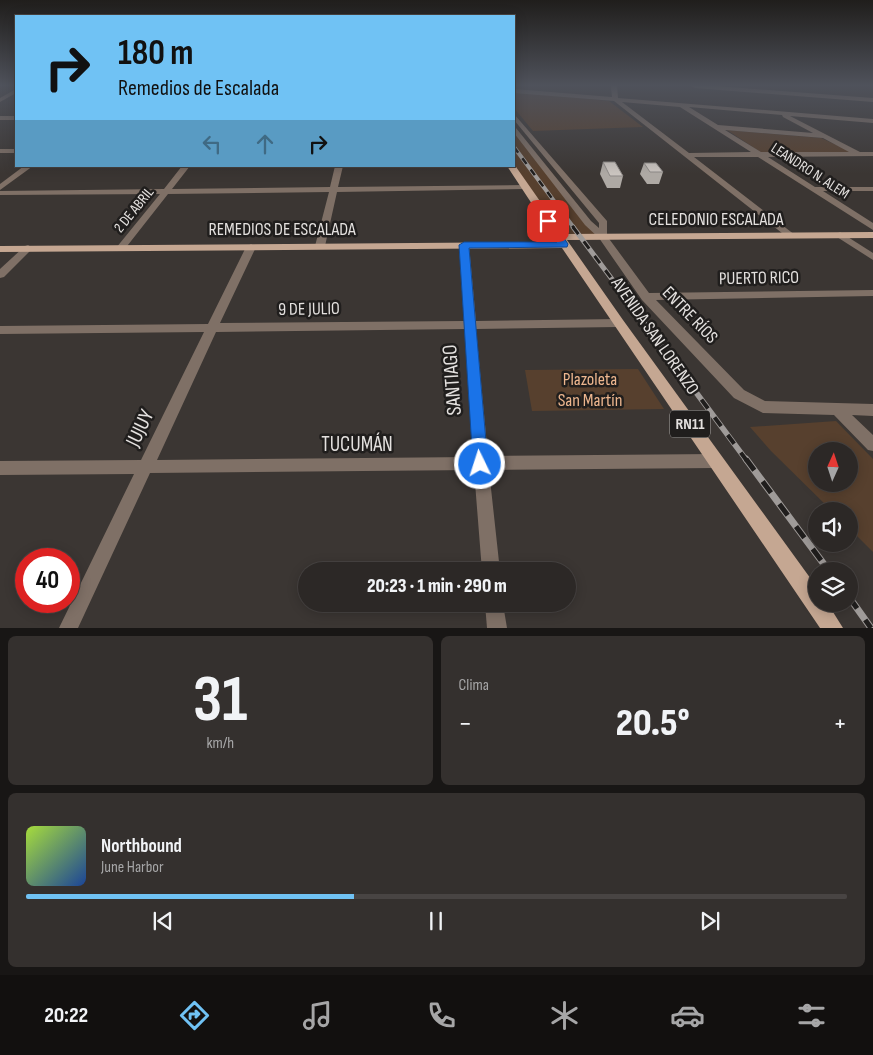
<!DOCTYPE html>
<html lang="es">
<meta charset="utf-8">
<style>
:root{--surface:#2c2826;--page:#34302e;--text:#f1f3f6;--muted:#a6a6a7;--line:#484443;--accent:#70c2f4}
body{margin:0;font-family:"Sofia Sans Condensed",sans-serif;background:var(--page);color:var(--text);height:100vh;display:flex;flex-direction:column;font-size:19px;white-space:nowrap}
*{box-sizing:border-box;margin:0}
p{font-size:16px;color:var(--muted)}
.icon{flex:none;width:28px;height:28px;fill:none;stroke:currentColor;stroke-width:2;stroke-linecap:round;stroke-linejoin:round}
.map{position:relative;height:628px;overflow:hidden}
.panel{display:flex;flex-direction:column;gap:8px;padding:8px;background:#181615;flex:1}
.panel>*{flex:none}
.banner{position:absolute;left:15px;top:15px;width:500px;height:152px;border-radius:0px;box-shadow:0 2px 12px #0003,0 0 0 1px var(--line);background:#70c2f4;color:#111;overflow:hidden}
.needle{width:32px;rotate:3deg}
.fabs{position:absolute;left:808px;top:442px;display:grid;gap:10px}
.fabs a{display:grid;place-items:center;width:50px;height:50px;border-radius:50%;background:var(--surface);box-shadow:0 2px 12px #0003,0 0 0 1px var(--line);font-size:25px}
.speed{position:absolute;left:15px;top:548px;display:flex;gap:10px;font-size:25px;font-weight:700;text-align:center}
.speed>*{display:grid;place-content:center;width:65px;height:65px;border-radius:50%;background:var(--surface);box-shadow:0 2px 12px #0003,0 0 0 1px var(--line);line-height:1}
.speed .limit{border:8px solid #d22;background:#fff;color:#111}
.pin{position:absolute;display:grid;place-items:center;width:42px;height:42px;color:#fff;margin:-21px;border-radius:10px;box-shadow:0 2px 8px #0006}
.me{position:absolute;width:55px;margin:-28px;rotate:356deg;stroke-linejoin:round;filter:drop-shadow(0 0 4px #0008)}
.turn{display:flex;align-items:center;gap:18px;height:105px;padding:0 20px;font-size:22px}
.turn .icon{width:65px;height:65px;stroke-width:2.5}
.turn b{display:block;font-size:35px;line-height:42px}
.lanes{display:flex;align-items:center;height:48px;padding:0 20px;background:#0003;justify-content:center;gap:25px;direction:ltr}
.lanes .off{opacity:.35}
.big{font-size:38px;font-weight:800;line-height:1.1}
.panel .widget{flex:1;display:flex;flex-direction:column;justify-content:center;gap:8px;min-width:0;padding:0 18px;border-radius:8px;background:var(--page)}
.panel .dial{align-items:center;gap:0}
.dial b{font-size:65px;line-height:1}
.song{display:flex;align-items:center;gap:15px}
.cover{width:60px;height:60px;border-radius:8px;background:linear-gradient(135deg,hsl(80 70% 55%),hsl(220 70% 35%))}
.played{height:5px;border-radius:2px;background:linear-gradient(90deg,var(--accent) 40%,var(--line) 40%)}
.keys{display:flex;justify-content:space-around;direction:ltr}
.heat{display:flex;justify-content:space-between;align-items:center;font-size:28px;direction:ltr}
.panel .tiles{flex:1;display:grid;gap:8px;grid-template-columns:1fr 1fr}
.widget:last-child{grid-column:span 2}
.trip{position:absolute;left:298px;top:562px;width:278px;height:50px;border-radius:25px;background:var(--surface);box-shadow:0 2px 12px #0003,0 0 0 1px var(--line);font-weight:800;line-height:50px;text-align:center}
.menu{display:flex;height:80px;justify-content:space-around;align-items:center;background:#12100f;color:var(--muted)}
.menu .icon{width:35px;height:35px}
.menu .current{color:var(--accent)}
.menu b{font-size:22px;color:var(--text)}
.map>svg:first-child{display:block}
.green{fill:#57402e;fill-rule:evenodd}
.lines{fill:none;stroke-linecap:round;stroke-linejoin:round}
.minor{fill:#7f7066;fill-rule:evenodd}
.major{fill:#c5a792;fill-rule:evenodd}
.rail-far4-casing{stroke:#9f9b99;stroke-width:3}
.rail-far3-casing{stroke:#9f9b99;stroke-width:4}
.rail-far2-casing{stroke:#9f9b99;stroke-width:5}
.rail-far1-casing{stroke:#9f9b99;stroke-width:5.5}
.rail-casing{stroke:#9f9b99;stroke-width:7}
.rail-far4{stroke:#201e1d;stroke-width:2;stroke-dasharray:5;stroke-linecap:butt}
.rail-far3{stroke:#201e1d;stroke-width:2.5;stroke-dasharray:7;stroke-linecap:butt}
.rail-far2{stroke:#201e1d;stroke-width:3;stroke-dasharray:9;stroke-linecap:butt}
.rail-far1{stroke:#201e1d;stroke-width:4;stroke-dasharray:11;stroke-linecap:butt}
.rail{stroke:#201e1d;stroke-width:5;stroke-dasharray:14;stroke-linecap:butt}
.wall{fill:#aea9a4}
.building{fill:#cac4bf;stroke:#8d8986}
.route{fill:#1a73e8;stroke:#114b97}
.labels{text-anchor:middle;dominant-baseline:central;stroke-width:5;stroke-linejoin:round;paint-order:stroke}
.far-street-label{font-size:15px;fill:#e4e1df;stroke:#201e1d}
.shield{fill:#201e1d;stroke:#a9a6a5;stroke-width:1}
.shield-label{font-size:16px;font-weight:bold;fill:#e4e1df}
.street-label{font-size:18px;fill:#e4e1df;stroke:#201e1d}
.park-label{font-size:18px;fill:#edb68e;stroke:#201e1d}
.near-street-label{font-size:21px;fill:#e4e1df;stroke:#201e1d}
</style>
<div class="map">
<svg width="873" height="628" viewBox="0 0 873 628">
<rect width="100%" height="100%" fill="#3b3633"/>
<g class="green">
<path d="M514 92 609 101 643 127 533 131 514 108Z"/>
<path d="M514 129 588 223 602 236 559 237 514 166Z"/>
<path d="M727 130 821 138 852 152 762 153Z"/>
<path d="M638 369 664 409 532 411 525 370Z"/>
<path d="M836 421 873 459V552L849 528V511H832L771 451 750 427ZM849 451V484H816V451Z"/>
</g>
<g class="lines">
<g class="minor">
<path d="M611 86H617L618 98 873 119V123L790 116 860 152H873V156L768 157 815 187H873V191H823L873 223V230L758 157H694L795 235 790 238 787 237 614 101 514 93V89L612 97ZM622 102 680 107 751 152 689 153ZM689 107 782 115 783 117 813 133 718 125ZM725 130 823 138 849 152H761Z"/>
<path d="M692 86H716L873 98V102L695 88Z"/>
<path d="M16 89V93L0 102V98Z"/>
<path d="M514 114 607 221V236L649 293 873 290V296L656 300 744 390 765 401 873 404V416L852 415 873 435V451L868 450 834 415 763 413 734 398 642 300 599 238 585 225 514 133V127L516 128 591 221 599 228V223L514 120Z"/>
<rect x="0" y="116" width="16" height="4"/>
<rect x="0" y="149" width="16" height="4"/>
<path d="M24 166H33L0 190V184Z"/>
<path d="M182 166H190L172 189 330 187 335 166H343L338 187 525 185 529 187 525 189 337 192 325 246 320 249 315 246 329 192 168 194 124 250 121 251 116 248 160 194 0 195V191L164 189Z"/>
<path d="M840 232 873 253V260L837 237 835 235Z"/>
<path d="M464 242 469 245 476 321 618 319 624 323 618 327 476 329 488 456 715 454 720 456 722 461 720 466 715 468 489 470 500 571H482L474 470 150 473 78 628H59L134 474 0 475V461L141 460 204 332 0 334V326L208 324 246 247 251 244 256 247 220 323 464 321 459 245ZM465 329 473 457 157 460 216 332Z"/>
<path d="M28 245 33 248 4 277 0 278V269L25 246Z"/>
<path d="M485 604H503L507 628H487Z"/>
</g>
<path class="major" d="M514 164 563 234 873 232V238L567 240 623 320 816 586V604H828L843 628H820L562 248 0 252V246L557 242 507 166H514Z"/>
<g class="rail-far4-casing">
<path id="rail-far4" d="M514 147 515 149"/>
</g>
<g class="rail-far3-casing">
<path id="rail-far3" d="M514 147 574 228"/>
</g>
<g class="rail-far2-casing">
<path id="rail-far2" d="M573 227 650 330"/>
</g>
<g class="rail-far1-casing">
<path id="rail-far1" d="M649 329 747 461"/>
</g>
<g class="rail-casing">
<g id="rail">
<path d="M746 459 829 571"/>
<path d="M849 597 871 628"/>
</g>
</g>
<use href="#rail-far4" class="rail-far4"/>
<use href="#rail-far3" class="rail-far3"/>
<use href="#rail-far2" class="rail-far2"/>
<use href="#rail-far1" class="rail-far1"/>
<use href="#rail" class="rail"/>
</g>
<g class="wall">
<path d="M603 162 623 176 620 188H607L600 174Z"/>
<path d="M644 163 663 172 659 184H647L640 174Z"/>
</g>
<g class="building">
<path d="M603 162H615L623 176H610Z"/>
<path d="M644 163H656L663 172H650Z"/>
</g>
<linearGradient id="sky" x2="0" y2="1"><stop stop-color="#201e1c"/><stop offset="0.49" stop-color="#4f525b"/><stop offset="1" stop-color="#4f525b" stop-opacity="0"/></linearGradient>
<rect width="873" height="174" fill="url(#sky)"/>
<path class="route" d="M548 218 551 219 568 244 567 247 469 248 488 464 486 469 480 471 475 469 473 464 459 245 464 242H557L543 221Z"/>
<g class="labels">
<g class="far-street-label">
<text transform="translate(810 171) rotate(33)">LEANDRO N. ALEM</text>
<text transform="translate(134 210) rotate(-51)">2 DE ABRIL</text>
</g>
<rect class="shield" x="670" y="410.5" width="40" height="27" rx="4"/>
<g class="shield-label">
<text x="690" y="424">RN11</text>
</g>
<g class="street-label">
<text x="716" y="219">CELEDONIO ESCALADA</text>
<text x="282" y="229">REMEDIOS DE ESCALADA</text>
<text transform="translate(759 278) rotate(-1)">PUERTO RICO</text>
<text transform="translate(309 309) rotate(-1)">9 DE JULIO</text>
<text transform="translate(690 315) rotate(46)">ENTRE RÍOS</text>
<text transform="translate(655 336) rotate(55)">AVENIDA SAN LORENZO</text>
</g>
<g class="park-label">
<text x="590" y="379">Plazoleta<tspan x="590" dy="21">San Martín</tspan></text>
</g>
<g class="near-street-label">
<text transform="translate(452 380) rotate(-94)">SANTIAGO</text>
<text transform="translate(140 428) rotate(-64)">JUJUY</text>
<text x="357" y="444">TUCUMÁN</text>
</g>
</g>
</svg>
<div class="fabs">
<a><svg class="needle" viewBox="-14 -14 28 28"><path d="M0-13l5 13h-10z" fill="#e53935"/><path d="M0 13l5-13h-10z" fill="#a6a6a7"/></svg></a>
<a><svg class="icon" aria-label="sound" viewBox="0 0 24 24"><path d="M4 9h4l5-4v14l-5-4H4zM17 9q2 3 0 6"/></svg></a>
<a><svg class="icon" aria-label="layers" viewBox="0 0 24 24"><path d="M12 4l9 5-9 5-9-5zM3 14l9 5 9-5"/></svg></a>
</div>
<div class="speed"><div class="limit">40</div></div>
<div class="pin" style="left:548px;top:221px;background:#d93025"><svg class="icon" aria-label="arrive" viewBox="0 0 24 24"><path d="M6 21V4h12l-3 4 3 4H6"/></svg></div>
<svg class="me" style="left:480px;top:464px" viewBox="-20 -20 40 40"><circle r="17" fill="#1a73e8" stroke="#fff" stroke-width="3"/><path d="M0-11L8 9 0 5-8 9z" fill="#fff"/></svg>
<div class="trip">20:23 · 1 min · 290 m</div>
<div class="banner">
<div class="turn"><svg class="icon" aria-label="right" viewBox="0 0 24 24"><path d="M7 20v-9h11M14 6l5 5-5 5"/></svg><div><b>180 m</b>Remedios de Escalada</div></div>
<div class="lanes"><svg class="icon off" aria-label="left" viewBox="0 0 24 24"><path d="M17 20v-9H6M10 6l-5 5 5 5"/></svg><svg class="icon off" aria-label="ahead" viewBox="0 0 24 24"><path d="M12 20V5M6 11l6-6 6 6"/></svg><svg class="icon" aria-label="right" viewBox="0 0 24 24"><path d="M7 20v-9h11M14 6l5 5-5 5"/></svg></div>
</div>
</div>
<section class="panel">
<div class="tiles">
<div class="widget dial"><b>31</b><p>km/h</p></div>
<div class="widget"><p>Clima</p>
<div class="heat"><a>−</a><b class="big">20.5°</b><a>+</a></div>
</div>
<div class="widget">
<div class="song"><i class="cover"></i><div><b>Northbound</b><p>June Harbor</p></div></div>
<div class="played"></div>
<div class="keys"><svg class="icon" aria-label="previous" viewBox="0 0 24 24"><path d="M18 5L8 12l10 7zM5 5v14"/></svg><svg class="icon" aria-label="pause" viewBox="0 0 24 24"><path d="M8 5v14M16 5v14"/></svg><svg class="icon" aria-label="next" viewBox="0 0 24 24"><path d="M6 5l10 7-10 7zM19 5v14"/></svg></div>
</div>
</div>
</section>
<nav class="menu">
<b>20:22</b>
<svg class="icon current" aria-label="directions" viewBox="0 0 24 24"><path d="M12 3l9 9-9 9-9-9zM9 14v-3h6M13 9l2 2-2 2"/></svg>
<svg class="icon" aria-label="music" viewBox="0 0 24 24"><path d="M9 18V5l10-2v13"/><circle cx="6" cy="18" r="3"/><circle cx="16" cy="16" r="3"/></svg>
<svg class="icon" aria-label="phone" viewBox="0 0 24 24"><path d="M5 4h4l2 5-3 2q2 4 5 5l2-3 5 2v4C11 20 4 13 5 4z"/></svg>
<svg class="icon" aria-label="climate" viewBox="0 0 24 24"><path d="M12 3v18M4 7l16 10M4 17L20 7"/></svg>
<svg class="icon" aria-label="car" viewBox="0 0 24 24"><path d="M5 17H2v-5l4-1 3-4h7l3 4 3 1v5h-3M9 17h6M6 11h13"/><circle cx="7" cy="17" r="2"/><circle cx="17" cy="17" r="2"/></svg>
<svg class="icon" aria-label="filters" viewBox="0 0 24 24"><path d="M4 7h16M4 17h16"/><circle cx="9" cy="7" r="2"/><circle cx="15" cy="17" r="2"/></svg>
</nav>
